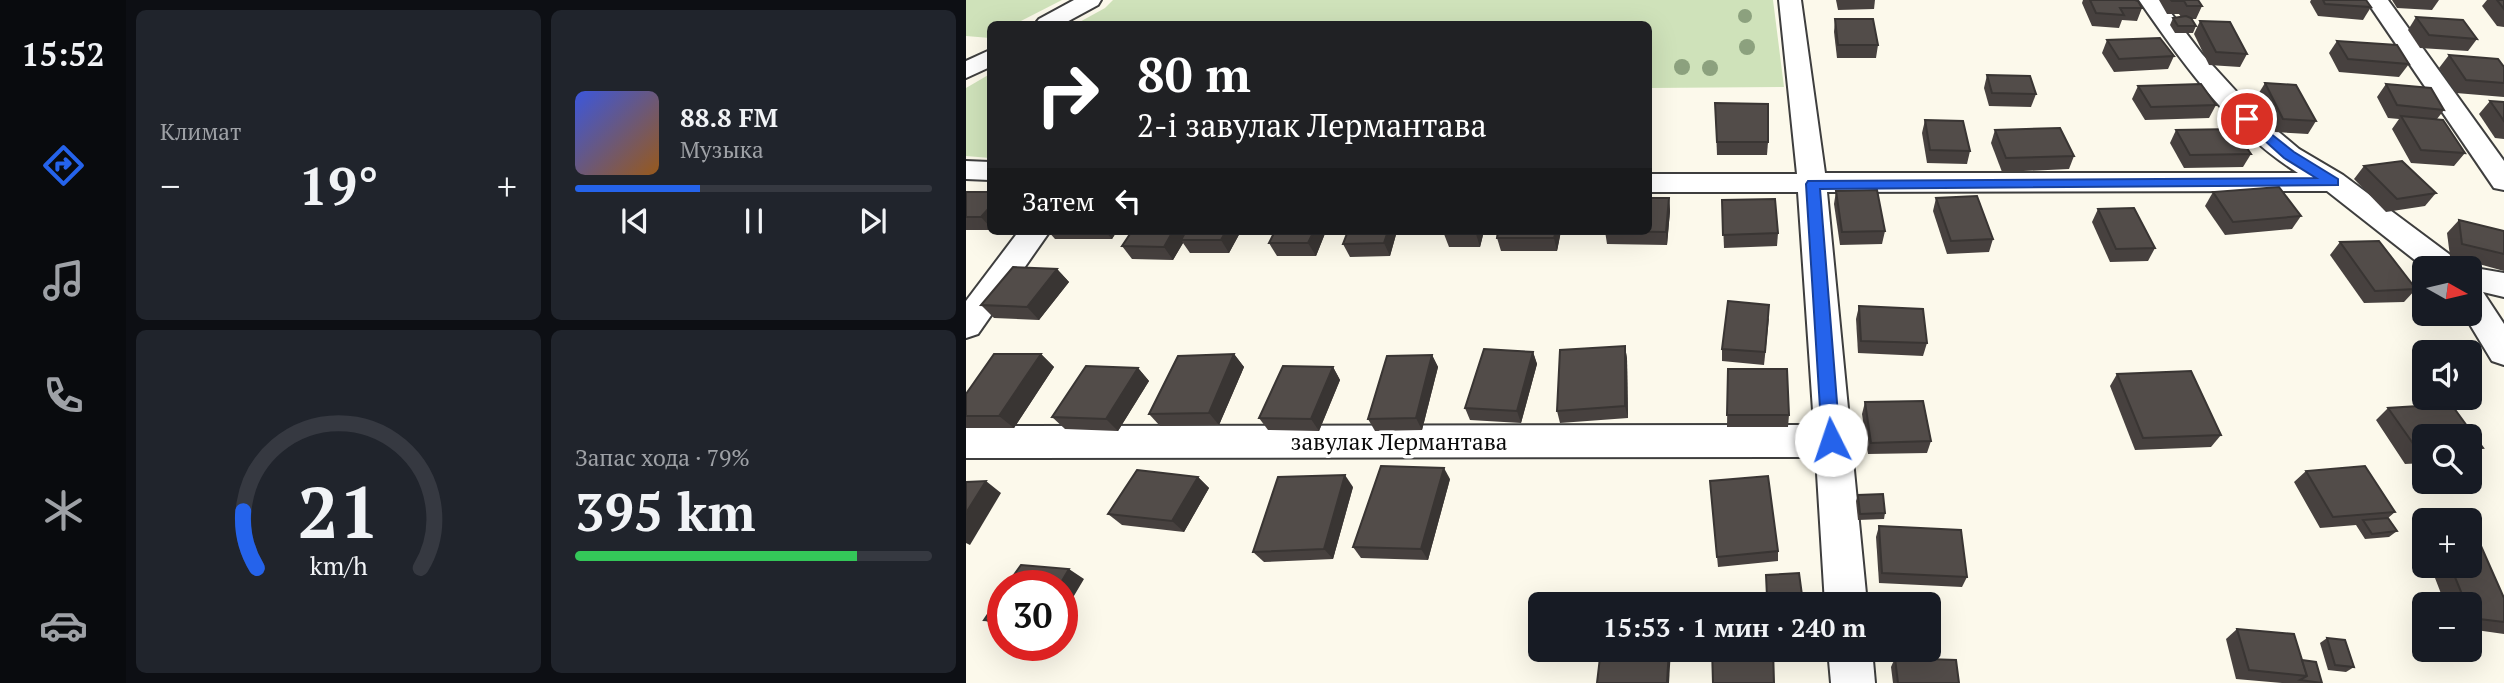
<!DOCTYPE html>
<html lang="ru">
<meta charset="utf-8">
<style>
:root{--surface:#171b24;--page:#20242c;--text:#f1f3f6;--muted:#9ea1a6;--line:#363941;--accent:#2563eb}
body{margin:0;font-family:"PT Serif",serif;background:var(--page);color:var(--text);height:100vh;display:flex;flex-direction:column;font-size:26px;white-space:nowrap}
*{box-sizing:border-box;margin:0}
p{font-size:23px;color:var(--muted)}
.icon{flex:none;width:38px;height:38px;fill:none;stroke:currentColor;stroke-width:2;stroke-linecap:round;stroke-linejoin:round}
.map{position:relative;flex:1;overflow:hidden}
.side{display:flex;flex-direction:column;gap:10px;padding:10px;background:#0d0f14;width:840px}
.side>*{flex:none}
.top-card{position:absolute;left:21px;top:21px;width:665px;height:214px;border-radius:10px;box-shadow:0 7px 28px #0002;background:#202124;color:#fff;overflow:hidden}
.needle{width:46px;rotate:98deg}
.fabs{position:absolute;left:1446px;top:256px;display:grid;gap:14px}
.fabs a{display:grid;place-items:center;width:70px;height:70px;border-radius:10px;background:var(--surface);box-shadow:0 7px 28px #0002;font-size:35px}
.speed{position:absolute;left:21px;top:570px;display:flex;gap:14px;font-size:35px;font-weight:700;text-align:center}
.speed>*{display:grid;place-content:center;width:91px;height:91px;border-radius:50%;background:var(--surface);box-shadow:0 7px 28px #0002;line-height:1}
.speed .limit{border:10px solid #d22;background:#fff;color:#111}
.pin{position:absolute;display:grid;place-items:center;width:60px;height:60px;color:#fff;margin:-30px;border:4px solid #fff;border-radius:50%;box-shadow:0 2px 7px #0007}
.me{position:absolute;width:77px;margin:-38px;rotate:356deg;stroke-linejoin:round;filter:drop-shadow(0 0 5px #0008)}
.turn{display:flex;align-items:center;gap:24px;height:147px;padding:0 35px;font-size:32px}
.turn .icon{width:91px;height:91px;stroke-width:2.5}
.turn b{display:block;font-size:49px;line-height:60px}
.then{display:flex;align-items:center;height:66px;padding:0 35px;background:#0003;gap:14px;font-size:26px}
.big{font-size:52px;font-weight:800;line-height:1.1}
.side .widget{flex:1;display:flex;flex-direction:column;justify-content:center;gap:10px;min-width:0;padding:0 24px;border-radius:10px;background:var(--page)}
.side .dial{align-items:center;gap:0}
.dial svg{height:182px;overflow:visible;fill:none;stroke:var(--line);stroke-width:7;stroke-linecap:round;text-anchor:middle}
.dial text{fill:var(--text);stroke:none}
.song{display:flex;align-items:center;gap:21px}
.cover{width:84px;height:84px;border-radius:10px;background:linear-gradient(135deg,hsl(230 70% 55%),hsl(30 70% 35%))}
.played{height:7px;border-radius:4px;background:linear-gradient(90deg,var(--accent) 35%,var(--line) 35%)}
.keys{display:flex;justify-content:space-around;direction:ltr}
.heat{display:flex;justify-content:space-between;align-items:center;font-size:38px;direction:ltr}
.charge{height:10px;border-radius:5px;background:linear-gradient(90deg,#34c759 79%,var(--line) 0)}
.side .tiles{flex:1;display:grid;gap:10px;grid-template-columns:repeat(2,1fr)}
.trip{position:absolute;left:562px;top:592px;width:413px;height:70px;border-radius:10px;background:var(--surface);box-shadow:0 7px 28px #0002;font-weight:800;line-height:70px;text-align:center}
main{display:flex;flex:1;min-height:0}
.dock{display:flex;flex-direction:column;width:126px;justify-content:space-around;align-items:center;background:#090b0e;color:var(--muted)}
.dock .icon{width:49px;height:49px}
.dock .on{color:var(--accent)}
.dock b{font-size:32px;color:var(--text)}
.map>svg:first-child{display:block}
.green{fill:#cfe2ba}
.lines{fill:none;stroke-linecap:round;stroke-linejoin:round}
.minor-casing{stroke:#3e3e3e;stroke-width:4}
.minor{fill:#fff;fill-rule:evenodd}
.tree{fill:#8ca17e}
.wall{fill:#47413f}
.shaded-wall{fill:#393533}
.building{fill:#524c49;stroke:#393533;stroke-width:2}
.route{fill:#2563eb;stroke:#184099;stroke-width:2}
.labels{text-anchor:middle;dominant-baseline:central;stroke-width:7;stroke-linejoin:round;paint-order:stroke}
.street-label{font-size:23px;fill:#0b0b0b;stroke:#fff}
</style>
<main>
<nav class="dock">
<b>15:52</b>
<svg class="icon on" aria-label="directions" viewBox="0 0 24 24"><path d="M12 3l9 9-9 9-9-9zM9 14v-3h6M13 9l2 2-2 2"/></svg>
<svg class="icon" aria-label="music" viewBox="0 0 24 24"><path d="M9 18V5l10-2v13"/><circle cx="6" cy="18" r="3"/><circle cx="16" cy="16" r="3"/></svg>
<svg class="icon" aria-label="phone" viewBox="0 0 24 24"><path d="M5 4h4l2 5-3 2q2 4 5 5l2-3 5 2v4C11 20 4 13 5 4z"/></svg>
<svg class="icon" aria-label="climate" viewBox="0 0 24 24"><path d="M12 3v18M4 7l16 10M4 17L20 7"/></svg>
<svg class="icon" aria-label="car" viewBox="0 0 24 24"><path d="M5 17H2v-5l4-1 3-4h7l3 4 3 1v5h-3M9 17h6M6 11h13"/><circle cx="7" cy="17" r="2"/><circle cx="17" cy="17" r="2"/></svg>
</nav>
<section class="side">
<div class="tiles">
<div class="widget"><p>Климат</p>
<div class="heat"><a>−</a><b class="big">19°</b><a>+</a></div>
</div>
<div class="widget">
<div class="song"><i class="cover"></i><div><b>88.8 FM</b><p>Музыка</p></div></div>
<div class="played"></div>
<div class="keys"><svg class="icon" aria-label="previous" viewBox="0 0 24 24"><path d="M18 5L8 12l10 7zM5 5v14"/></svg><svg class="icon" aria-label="pause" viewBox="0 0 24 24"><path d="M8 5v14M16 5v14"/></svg><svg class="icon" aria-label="next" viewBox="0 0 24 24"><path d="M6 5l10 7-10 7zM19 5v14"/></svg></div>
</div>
<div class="widget dial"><svg viewBox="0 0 100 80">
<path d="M14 69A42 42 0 1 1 86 69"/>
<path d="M14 69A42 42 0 0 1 8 44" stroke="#2563eb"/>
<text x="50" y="56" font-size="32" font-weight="700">21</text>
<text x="50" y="72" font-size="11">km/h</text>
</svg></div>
<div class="widget"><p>Запас хода · 79%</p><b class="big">395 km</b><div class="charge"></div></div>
</div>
</section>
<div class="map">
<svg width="1538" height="683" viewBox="0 0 1538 683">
<rect width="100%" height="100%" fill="#fcf9eb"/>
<g class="green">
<path d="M0 0H96L49 24H24V38L0 36Z"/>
<path d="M147 0H807L818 87 683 88 682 24H110L139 8Z"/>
<path d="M24 74V158L0 156V88Z"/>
</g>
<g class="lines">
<g class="minor-casing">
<g id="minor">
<path d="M108 0H135L132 5 97 24H69L73 19Z"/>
<path d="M813 0H835L859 173H1332C1265 131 1217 64 1173 0H1195L1236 54 1290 113 1333 149 1377 175 1491 260 1495 268H1459L1361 191 861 192 901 604H859L850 457 0 458V426L848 425 832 192H682V174H831Z"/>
<path d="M1400 0H1422L1538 161V190L1528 188Z"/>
<path d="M24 50V67L0 78V61Z"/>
<path d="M0 161 24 162V180L0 179Z"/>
<path d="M53 231H84L12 334 0 338V301Z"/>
<path d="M1503 267 1538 273V297L1517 292 1538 324V365L1526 361 1497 313H1503V268H1499Z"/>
<path d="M862 649H906L909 683H865Z"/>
</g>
</g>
<use href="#minor" class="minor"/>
</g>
<g class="tree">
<circle cx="779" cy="16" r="7"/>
<circle cx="781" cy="47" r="8"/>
<circle cx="716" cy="67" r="8"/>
<circle cx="744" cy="68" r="8"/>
</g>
<g class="wall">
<path d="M870 0H909L908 9 872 10Z"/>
<path d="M1117 0H1169L1176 8 1171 21 1156 20 1153 28 1126 26 1116 3Z"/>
<path d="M1193 0H1232L1236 6 1230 19H1226L1230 26 1227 33H1209L1204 25 1207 18 1215 17 1213 14H1201Z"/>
<path d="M1345 0H1400L1405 7 1397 20 1352 16 1344 2Z"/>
<path d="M1426 0H1473L1466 10 1431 8Z"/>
<path d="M1521 0H1538V27L1531 26 1516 6Z"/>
<path d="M1450 17 1511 39 1502 51 1454 48 1442 30Z"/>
<path d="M869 19 912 45 910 58H871L868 32Z"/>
<path d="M1234 21 1281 54 1274 67 1243 65 1228 34Z"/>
<path d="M1141 40 1208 56 1202 69 1148 72 1136 53Z"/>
<path d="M1371 41 1443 64 1433 77 1373 72 1363 53Z"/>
<path d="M1483 55 1538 67V97L1490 93 1473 68Z"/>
<path d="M1021 75 1070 94 1065 107 1023 106 1018 88Z"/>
<path d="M1299 83 1350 121 1342 134 1309 132 1291 96Z"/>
<path d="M1420 84 1478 110 1471 119 1499 153 1488 166 1445 163 1426 129 1433 119 1422 118 1411 97Z"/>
<path d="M1172 86 1250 105 1243 118 1179 120 1166 99Z"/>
<path d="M1524 101 1538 102V139L1529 138 1513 114Z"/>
<path d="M749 103 802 142 801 155H751Z"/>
<path d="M959 120 1004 151 1001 164 961 163 956 133Z"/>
<path d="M1029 130 1108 156 1103 169 1036 172 1025 143Z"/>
<path d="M1210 130 1285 154 1277 167 1218 168 1204 143Z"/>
<path d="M1398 166 1470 193 1459 206 1420 212 1388 179Z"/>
<path d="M870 191 919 231 916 244 874 245 868 204Z"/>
<rect x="0" y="192" width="24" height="38"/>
<path d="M1247 192 1335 216 1326 229 1259 235 1239 206Z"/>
<path d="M703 198 704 211 701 245 641 244 639 231Z"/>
<path d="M970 198 1027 239 1023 252 981 254 967 211Z"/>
<path d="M756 200 812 233 811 246 758 248Z"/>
<path d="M1132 209 1189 248 1182 261 1144 262 1126 222Z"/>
<path d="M1493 220 1538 231V271L1484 256 1481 233Z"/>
<path d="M82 231H151L146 239H89Z"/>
<path d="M166 231H275L263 253H224L217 243 207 260 166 259 156 246Z"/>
<path d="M360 231 350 256H311L303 243Z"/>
<path d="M382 231H431L424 256 384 257 377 244Z"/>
<path d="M479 231H518L514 247H483L478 234Z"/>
<path d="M532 231H595L591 251H535L531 238Z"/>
<path d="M1374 242 1450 289 1438 302 1398 303 1364 255Z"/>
<path d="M91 269 103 282 73 320 28 318 15 305Z"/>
<path d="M893 306 961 343 957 356 892 353 890 319Z"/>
<path d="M803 318 798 365 756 361V349Z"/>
<path d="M659 346 661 359 662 418 594 423 591 411Z"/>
<path d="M567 352 571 364 555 423 504 420 499 408Z"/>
<path d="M75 354 88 367 48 428H0V394Z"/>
<path d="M268 354 278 367 253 425 194 426 183 414Z"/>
<path d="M466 355 472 367 456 430 409 431 402 419Z"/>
<path d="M367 367 374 380 353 431 302 430 293 418Z"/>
<path d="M172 368 183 381 152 431 99 429 86 417Z"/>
<path d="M762 369 823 415 822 427H761Z"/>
<path d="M1151 374 1255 435 1245 447 1169 450 1144 386Z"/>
<path d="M899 402 965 441 961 453 902 454 896 414Z"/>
<path d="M1485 404 1517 448 1503 459V436H1458V463L1439 464 1410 420 1422 408Z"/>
<path d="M1340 471 1429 512 1422 518 1431 531 1423 537 1399 539 1390 525 1354 528 1328 482Z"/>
<path d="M232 477 243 488 218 532 156 525 142 514Z"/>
<path d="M484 479 462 560 395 558 387 547Z"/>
<path d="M744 481 812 551V561L752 567Z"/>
<path d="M387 487 367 559 298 562 287 552Z"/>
<path d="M892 495 919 513 918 519 892 520 890 501Z"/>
<path d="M913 526 1001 577 996 587 913 583 910 537Z"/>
<path d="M1464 565H1503L1538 598V634L1503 629V604H1479Z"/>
<path d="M800 575 836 595 835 600 801 602Z"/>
<path d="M37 592V629L18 620Z"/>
<path d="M1271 629 1336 660 1356 683H1316L1270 679 1260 639Z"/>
<path d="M1361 638 1388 667 1380 672 1362 670 1354 643Z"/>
<path d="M929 658 993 683H927L925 667Z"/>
</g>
<g class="shaded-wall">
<path d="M703 198 704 211 701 245 700 232Z"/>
<path d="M24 207V227L15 217Z"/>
<path d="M139 231H151L146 239Z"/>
<path d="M207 231H224L215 240 217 243 207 260 198 247Z"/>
<path d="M260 231H275L263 253 255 240Z"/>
<path d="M348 231H360L350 256 342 243Z"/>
<path d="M422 231H431L424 256 418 243Z"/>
<path d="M511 231H518L514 247 510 234Z"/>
<path d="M590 231H595L591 251 588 238Z"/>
<path d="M91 269 103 282 73 320 61 307Z"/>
<path d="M659 346 661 359 662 418 659 406Z"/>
<path d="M567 352 571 364 555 423 551 411Z"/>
<path d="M75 354 88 367 48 428 33 416Z"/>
<path d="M268 354 278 367 253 425 243 413Z"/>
<path d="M466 355 472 367 456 430 450 418Z"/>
<path d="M367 367 374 380 353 431 345 419Z"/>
<path d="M172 368 183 381 152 431 140 419Z"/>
<path d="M478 468 484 479 462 560 455 549Z"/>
<path d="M379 475 387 487 367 559 358 549Z"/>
<path d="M232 477 243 488 218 532 206 521Z"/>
<path d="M20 481 35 493 4 545 0 543V513Z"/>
<path d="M103 569 118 579 96 616V586H93Z"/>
<path d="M703 649H705L703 683H701Z"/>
</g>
<g class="building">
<path d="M1124 0H1169L1172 1 1176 8H1154L1158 15 1130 13Z"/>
<path d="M1205 0H1232L1236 6H1221L1218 1H1206Z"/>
<path d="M1357 0H1400L1405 7 1359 4Z"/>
<path d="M1531 0H1538V9Z"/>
<path d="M1220 16 1225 18 1230 26H1212L1207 18Z"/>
<path d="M1450 17 1497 20 1511 39 1463 35Z"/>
<path d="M869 19H907L912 45H872Z"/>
<path d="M1234 21 1264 22 1281 54 1250 52Z"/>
<path d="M1194 38 1208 56 1153 59 1141 40Z"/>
<path d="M1371 41 1431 45 1443 64 1382 59Z"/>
<path d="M1483 55 1532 59 1538 67V83L1500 80Z"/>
<path d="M1021 75 1064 76 1070 94 1026 93Z"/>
<path d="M1299 83 1330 85 1350 121 1317 119Z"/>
<path d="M1235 84 1250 105 1185 107 1172 86Z"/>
<path d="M1420 84 1465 88 1478 110 1431 105Z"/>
<path d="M1524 101 1538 102V121Z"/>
<path d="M749 103 802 104V142H751Z"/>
<path d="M1435 116 1477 120 1499 153 1455 150Z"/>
<path d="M959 120 997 121 1004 151 964 150Z"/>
<path d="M1094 128 1108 156 1040 158 1029 130Z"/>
<path d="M1268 129 1285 154 1224 155 1210 130Z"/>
<path d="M1436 161 1470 193 1431 199 1398 166Z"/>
<path d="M1313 187 1335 216 1267 222 1247 192Z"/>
<path d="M911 190 919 231 876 232 870 191Z"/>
<path d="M0 192H24V207L15 217H0Z"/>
<path d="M1011 196 1027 239 985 241 970 198Z"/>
<path d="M682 198H703L700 232 639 231H682Z"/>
<path d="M809 199 812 233 757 235 756 200Z"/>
<path d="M1168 208 1189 248 1150 249 1132 209Z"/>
<path d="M1493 220 1538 231V254L1496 244Z"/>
<path d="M166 231H207L198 247 156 246Z"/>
<path d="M220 231H260L255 240H215Z"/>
<path d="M309 231H348L342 243H303Z"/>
<path d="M382 231H422L418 243 377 244Z"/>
<path d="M479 231H511L510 234H478Z"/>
<path d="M532 231H590L588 238H531Z"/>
<path d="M1413 241 1450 289 1409 291 1374 242Z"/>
<path d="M47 267 91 269 61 307 15 305Z"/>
<path d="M762 301 803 305 799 352 756 349Z"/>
<path d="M893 306 957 309 961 343 895 341Z"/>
<path d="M659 346V406L591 411 594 350Z"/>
<path d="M518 349 567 352 551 411 499 408Z"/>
<path d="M28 354H75L33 416H0V394Z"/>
<path d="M268 354 243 413 183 414 212 356Z"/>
<path d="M466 355 450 418 402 419 421 356Z"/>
<path d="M120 366 172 368 140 419 86 417Z"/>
<path d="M317 366 367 367 345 419 293 418Z"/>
<path d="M762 369H821L823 415H761Z"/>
<path d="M1225 371 1255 435 1177 438 1151 374Z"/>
<path d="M957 401 965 441 905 443 899 402Z"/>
<path d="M1485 404 1517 448 1503 449V436H1458V452H1453L1422 408Z"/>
<path d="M415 466 478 468 455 549 387 547Z"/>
<path d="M1399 466 1429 512 1367 517 1340 471Z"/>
<path d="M171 470 232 477 206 521 142 514Z"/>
<path d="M379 475 358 549 287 552 312 477Z"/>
<path d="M802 476 812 551 751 557 744 481Z"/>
<path d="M20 481 0 513V482Z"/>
<path d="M917 494 919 513 894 514 892 495Z"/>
<path d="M1422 518 1431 531 1406 534 1397 520Z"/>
<path d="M913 526 995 530 1001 577 916 573Z"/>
<path d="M1503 536 1511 537 1538 598V622L1505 618 1503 613V604H1500L1484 565H1503Z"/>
<path d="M55 565 103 569 93 586H40Z"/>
<path d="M833 573 836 595 801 597 800 575Z"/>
<path d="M37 592V621L18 620Z"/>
<path d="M1271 629 1328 634 1341 676 1283 670Z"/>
<path d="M1361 638 1379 640 1388 667 1369 665Z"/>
<path d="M635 649H703L701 683H631Z"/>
<path d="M746 649H807L808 683H747Z"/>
<path d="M929 658 990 660 993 683H932Z"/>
<path d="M1336 660 1350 662 1356 683 1334 680 1341 676Z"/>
</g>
<path class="route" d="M1281 115 1328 152 1372 179V185L854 189 874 440 871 446 865 448 859 446 856 440 840 184 842 181 1350 178 1318 158 1277 121 1275 119Z"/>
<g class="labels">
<g class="street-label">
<text x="433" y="441">завулак Лермантава</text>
</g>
</g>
</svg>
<div class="fabs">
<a><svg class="needle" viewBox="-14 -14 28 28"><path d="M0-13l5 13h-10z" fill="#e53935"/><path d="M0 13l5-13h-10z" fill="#9ea1a6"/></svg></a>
<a><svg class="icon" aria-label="sound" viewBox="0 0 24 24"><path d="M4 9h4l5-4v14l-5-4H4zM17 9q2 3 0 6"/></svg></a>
<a><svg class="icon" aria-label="search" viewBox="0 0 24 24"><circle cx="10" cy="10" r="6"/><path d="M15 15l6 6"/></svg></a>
<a>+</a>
<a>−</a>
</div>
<div class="speed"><div class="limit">30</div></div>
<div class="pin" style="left:1281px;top:119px;background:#d93025"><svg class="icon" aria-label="arrive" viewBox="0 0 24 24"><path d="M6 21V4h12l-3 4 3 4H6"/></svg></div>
<svg class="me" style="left:865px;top:440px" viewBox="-20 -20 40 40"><circle r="19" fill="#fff"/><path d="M0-13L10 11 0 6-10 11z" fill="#2563eb"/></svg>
<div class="trip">15:53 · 1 мин · 240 m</div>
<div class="top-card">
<div class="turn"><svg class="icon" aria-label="right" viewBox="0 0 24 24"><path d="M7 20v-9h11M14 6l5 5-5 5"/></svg><div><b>80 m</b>2-і завулак Лермантава</div></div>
<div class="then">Затем<svg class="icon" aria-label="left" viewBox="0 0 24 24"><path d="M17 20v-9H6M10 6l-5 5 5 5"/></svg></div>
</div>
</div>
</main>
